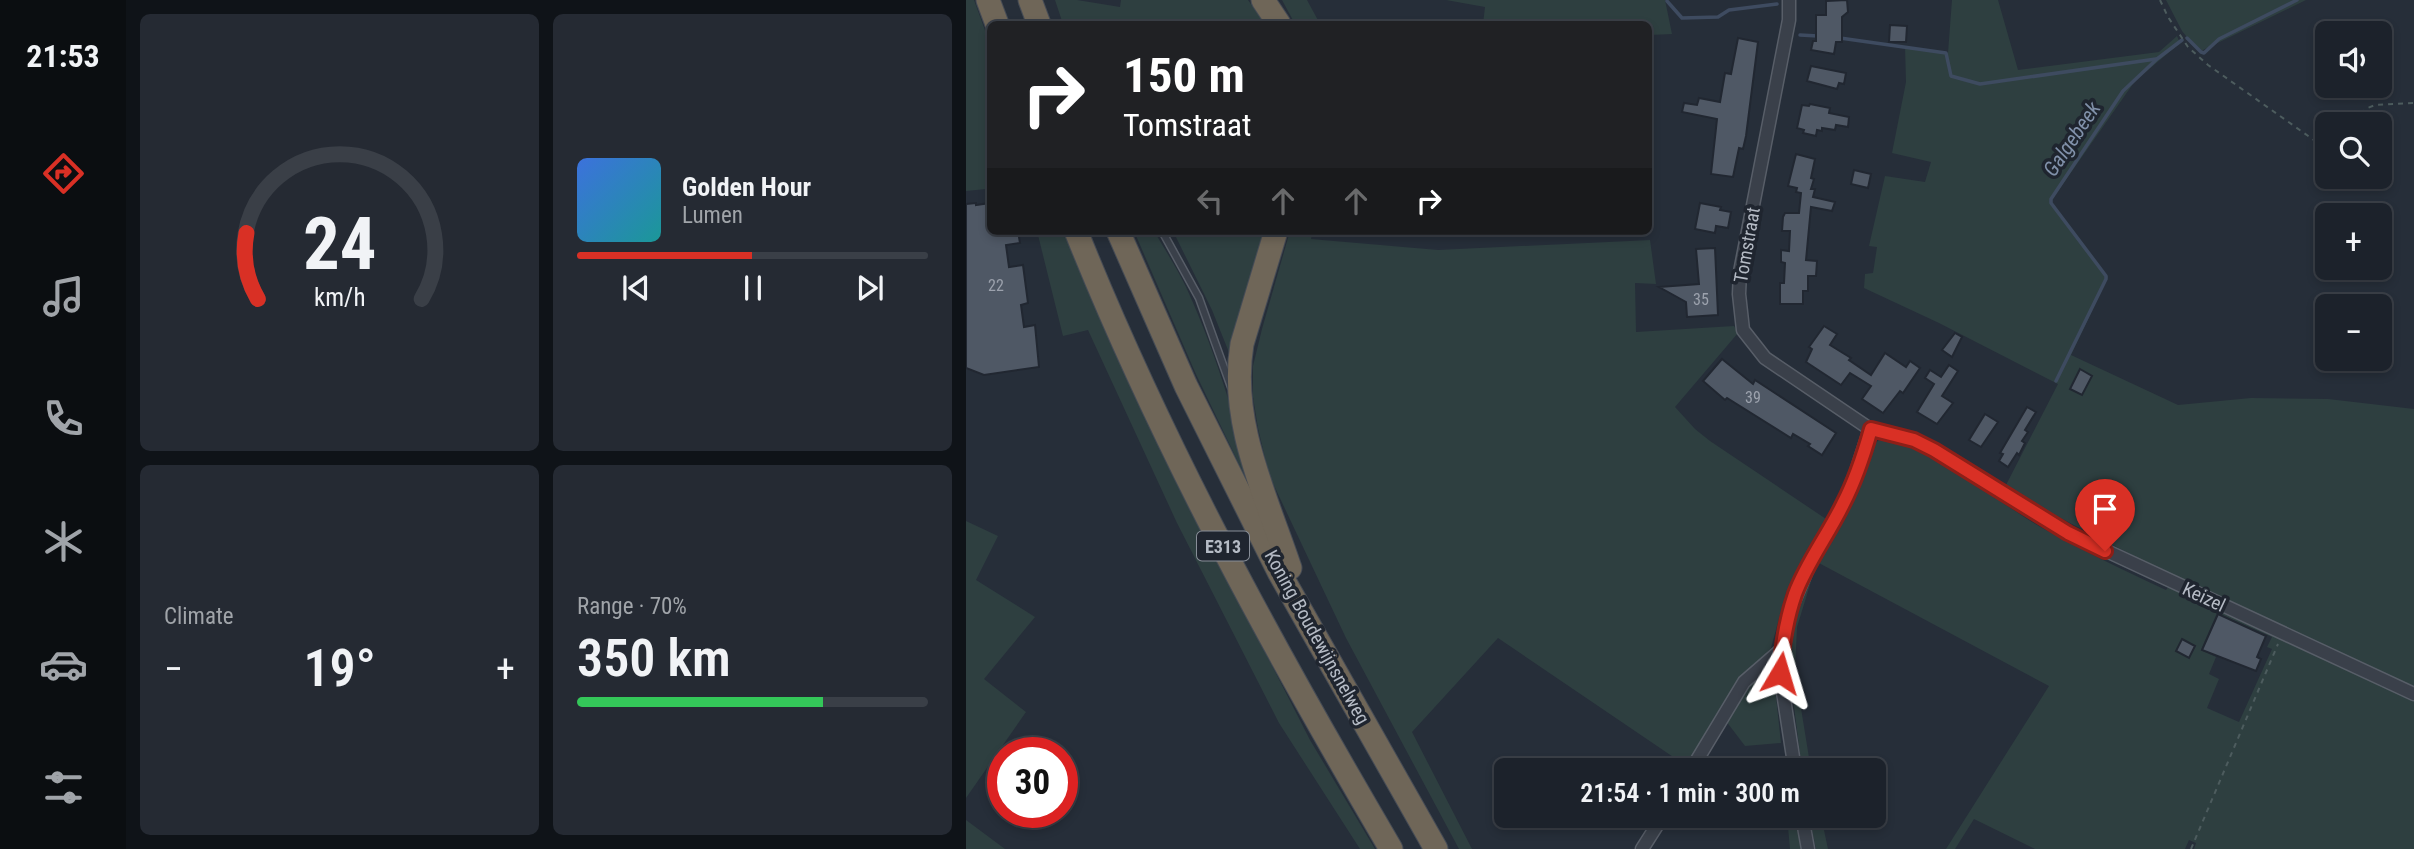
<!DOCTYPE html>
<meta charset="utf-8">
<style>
:root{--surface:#1c222b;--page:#252a33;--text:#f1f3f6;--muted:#a0a4a9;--line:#3a3f47;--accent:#d93025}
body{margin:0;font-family:"Roboto Condensed",sans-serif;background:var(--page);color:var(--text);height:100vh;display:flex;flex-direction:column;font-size:26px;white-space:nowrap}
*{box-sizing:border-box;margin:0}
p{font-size:23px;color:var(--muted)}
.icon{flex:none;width:38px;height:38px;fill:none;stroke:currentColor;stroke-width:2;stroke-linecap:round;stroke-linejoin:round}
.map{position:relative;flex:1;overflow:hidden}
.drawer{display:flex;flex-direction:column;gap:14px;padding:14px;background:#0f1318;width:840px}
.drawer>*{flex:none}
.hud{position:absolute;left:21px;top:21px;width:665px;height:214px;border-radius:10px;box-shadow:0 4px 10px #0003,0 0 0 2px var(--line);background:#202124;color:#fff;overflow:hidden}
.buttons{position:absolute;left:1349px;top:21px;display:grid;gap:14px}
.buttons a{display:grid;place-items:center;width:77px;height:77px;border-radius:10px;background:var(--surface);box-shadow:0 4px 10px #0003,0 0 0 2px var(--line);font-size:35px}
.speed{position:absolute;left:21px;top:737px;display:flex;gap:14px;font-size:35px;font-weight:700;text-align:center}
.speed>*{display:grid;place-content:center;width:91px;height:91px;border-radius:50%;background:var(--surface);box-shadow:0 4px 10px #0003,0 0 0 2px var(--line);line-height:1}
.speed .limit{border:10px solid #d22;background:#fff;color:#111}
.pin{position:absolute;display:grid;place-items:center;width:60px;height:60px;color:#fff;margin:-72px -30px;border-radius:50% 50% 50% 0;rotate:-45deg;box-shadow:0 0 7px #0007}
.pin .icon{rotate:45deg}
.me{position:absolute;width:77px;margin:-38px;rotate:7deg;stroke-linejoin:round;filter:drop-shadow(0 0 5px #0008)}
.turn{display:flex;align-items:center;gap:24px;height:147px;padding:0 21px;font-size:32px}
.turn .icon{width:91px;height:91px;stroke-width:2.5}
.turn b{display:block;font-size:49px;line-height:60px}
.lanes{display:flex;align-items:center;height:66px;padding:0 21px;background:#0003;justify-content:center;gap:35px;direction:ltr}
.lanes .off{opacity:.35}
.big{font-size:52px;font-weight:600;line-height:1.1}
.drawer .tile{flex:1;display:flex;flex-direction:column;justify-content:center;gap:10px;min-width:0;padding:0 24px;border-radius:10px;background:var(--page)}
.drawer .dial{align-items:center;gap:0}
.dial svg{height:182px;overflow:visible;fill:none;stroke:var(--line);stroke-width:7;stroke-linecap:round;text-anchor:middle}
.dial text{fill:var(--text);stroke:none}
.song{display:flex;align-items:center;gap:21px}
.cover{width:84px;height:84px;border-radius:10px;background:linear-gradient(135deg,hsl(220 70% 55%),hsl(180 70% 35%))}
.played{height:7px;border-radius:4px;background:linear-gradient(90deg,var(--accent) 50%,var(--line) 50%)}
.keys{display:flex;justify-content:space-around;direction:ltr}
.heat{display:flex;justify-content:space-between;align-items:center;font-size:38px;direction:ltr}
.charge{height:10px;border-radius:5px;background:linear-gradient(90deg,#34c759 70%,var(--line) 0)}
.drawer .tiles{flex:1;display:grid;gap:14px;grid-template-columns:repeat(2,1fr)}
.trip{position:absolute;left:528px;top:758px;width:392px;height:70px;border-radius:10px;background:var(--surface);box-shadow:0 4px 10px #0003,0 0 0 2px var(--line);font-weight:600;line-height:70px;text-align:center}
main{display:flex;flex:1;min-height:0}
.dock{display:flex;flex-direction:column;width:126px;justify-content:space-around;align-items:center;background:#0b0e11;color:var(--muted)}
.dock .icon{width:49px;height:49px}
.dock .selected{color:var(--accent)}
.dock b{font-size:32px;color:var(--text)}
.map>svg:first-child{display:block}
.green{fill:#2e3f40;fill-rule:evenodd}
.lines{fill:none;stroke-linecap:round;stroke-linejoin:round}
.stream{stroke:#3e4b60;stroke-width:3.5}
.building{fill:#4f5865;stroke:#212731;stroke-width:2}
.service-casing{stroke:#585e68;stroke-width:9}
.minor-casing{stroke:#585e68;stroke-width:15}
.motorway-casing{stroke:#454b55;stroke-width:25}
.path{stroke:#4d5c5e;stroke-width:2;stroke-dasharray:5 5;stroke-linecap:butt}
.service{stroke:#3a404a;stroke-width:6}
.minor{stroke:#3a404a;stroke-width:12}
.motorway{stroke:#6f6658;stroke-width:23}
.route-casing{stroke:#8d1f18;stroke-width:18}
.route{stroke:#d93025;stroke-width:12}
.labels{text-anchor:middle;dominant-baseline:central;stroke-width:7;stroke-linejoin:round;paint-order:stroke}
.number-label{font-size:16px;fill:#9ca2ad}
.shield{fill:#1f252f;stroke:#888e98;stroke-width:2}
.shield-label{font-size:18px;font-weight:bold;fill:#b5bbc5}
.street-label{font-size:19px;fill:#b5bbc5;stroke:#1f252f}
.water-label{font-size:21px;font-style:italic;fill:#8191aa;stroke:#1f252f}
</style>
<main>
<nav class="dock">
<b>21:53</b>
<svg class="icon selected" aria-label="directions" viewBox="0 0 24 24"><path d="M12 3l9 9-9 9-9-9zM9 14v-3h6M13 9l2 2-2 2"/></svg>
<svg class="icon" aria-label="music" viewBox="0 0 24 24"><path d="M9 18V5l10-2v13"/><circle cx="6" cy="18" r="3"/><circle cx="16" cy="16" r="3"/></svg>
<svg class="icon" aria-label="phone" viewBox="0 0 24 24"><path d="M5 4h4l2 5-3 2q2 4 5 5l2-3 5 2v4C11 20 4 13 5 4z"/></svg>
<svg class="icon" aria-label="climate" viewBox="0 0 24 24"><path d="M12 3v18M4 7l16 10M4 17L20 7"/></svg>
<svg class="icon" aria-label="car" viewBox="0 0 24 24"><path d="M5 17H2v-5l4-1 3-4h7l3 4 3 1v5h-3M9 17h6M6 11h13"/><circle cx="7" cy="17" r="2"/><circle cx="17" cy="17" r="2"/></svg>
<svg class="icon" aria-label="filters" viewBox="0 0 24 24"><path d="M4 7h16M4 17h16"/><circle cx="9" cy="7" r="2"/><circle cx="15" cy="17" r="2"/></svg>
</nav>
<section class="drawer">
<div class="tiles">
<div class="tile dial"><svg viewBox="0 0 100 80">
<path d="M14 69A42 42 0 1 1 86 69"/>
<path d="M14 69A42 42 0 0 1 9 40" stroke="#d93025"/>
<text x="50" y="56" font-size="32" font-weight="700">24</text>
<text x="50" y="72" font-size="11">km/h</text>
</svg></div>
<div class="tile">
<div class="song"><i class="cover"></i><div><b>Golden Hour</b><p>Lumen</p></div></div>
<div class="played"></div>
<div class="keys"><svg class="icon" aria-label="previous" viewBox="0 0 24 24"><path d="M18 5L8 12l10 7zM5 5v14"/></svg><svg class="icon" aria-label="pause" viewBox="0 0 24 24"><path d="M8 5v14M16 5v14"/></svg><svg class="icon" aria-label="next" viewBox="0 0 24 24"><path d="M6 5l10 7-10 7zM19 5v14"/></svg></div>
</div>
<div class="tile"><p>Climate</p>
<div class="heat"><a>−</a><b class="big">19°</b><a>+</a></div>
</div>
<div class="tile"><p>Range · 70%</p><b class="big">350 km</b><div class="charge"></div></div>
</div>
</section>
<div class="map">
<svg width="1448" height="849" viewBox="0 0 1448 849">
<rect width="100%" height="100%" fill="#262e39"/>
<g class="green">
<path d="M0 0H8L24 44V177H21L20 189 0 191Z"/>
<path d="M89 0H111L154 7 155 0H282L299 24H97Z"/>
<path d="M316 0H341L354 24H329Z"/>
<path d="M480 0H699L706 34 683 35 682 24H517L519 7Z"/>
<path d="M986 0H1032L1052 70 1193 52 1211 36 1214 43 1169 81 1085 201 1142 277 1105 355 1212 405 1285 398 1362 399 1448 409V849H1228L1230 843 1223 840 1219 849H1069L1008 819 989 849H980L1083 686 851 562 831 627 829 671 845 770H836L822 658 829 607 893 484 907 445 913 440C964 444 1027 499 1071 525 1113 549 1157 570 1200 590L1209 577 1069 505 1040 485 1092 384 973 323 898 288 899 274 907 273 911 247 903 246 919 176 959 182 965 162 926 153 940 82 939 46 982 53ZM1251 613 1306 637 1301 647 1306 649 1273 722 1241 708 1253 679 1243 674 1250 657 1235 650Z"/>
<path d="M1200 0H1340L1233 52 1216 31Z"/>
<path d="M71 231H99L228 513 344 740 409 849H394L313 723 211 523 122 330 97 336Z"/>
<path d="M168 231H188C199 250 211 268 220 287 253 358 273 435 295 510L229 372Z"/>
<path d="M207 231H303L268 365 246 310Z"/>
<path d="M324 231H347L345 239 472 250 684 240 690 284 669 283 670 332 768 326 772 333 709 407 729 429 744 441 863 521 820 593 805 648 776 679 722 767 532 638 446 732 506 849H493L380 638 303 475 292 428 287 397V366L296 329Z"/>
<path d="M0 521 32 536 10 580 69 617 18 679 60 712 0 798Z"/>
<path d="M797 673 803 675 809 688 815 743 779 746 760 721 779 689Z"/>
<path d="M821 816H831L836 849H824Z"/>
<path d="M843 816H855L862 849H850Z"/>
<path d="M0 820 39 849H0Z"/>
</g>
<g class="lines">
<g class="stream">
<path d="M701 1 716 18 752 17 763 10 811 4"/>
<path d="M834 35 852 36"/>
<path d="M874 38 980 53 985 76 1014 84 1190 59"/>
<path d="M1221 38 1235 52 1238 53 1253 39 1331 0"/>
<path d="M1090 381 1140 279V276L1085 203V199L1157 91 1191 59 1216 40"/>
</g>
</g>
<g class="building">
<path d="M881 0 882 12 876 17V42H870L868 54 845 50 847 41H850V15H860V1Z"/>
<path d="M924 25 941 26 940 42H923Z"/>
<path d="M772 38 792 42 780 136 777 149 773 148 767 177 745 174 751 119 716 112 718 103 731 105 733 98 754 102 759 73 765 74Z"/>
<path d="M845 66 880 73 878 84 873 83 871 89 841 81Z"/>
<path d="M844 104 864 108 863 113 883 117 882 127 870 125 869 130 856 128V131L851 130 850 136 837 133 838 130 831 128 836 105 843 106Z"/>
<path d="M830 154 849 159 845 178 848 179 845 189H849L847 197 869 202 866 211 845 207 840 260 851 261 850 276H842V291H837V304H814V283H818L819 263 815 262V250L823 251 824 231H816L817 217 819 213H833L835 193 830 192 831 188 822 186Z"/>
<path d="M888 170 905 174 902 188 885 184Z"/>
<path d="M10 203V205L24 203V231H52L54 243 40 245 43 267 57 265 62 303 55 305 58 327 69 325 73 367 18 375 0 368V204Z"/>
<path d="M734 203 755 207 754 210 765 212 762 228 750 226 749 233 729 229Z"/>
<path d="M749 248 752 315 721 317 720 302 693 287 733 284 730 249Z"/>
<path d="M858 326 871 334 864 345 885 358 883 360 905 375 919 353 940 367 944 361 954 368 937 393 934 391 917 413 896 399 905 386 884 373 875 385 840 362 846 349 843 347Z"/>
<path d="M989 333 996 337 986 357 976 350Z"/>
<path d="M756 359 787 384 789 380 870 433 856 455 842 446 844 444 827 434 825 438 761 398 759 400 737 381Z"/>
<path d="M983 365 992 371 976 396 987 403 971 424 951 412 968 384 959 378 964 370 975 377Z"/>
<path d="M1114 369 1126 376 1116 395 1104 389Z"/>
<path d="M1061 407 1070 412 1059 430 1062 432 1056 441 1059 443 1053 455 1051 453 1042 467 1033 461 1037 454 1034 453Z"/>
<path d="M1019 414 1032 422 1015 447 1003 440Z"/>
<path d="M1252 614 1300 636 1291 657 1295 659 1290 671 1236 650Z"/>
<path d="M1216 639 1229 646 1223 658 1210 651Z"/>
</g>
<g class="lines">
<g class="service-casing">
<path id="service" d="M196 231 233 298 265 387"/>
</g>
<g class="minor-casing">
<g id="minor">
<path d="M823 0V20L774 272 773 294 777 330 799 358 904 429 948 440 968 450 1102 533 1448 694"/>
<path d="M725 770 778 682 816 649"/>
<path d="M829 770 814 673 823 613 847 556 877 504 889 475 904 429"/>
<path d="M836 816 842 849"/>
<path d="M676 849 697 816"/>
</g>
</g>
<g class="motorway-casing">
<g id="motorway">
<path d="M22 0 31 24"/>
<path d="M64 0 73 24"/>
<path d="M297 0 313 24"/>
<path d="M110 231C196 446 308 650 425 849"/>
<path d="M152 231 220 386 313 572 470 849"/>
<path d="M310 231 276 344C263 422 300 496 324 568"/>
</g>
</g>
<g class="path">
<path d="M1194 0 1202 17 1222 47 1242 65 1362 150"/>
<path d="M1393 124 1399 109 1409 105 1448 103"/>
<path d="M1225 849 1312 644"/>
</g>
<use href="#service" class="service"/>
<use href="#minor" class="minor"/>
<use href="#motorway" class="motorway"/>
</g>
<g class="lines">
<g class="route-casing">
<path id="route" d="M814 673C816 647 820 620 829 594 841 562 862 535 877 504 889 481 898 454 905 429L948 440 968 450 1102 533 1139 551"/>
</g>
<use href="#route" class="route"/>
</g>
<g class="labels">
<g class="number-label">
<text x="30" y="285">22</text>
<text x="735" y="299">35</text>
<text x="787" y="397">39</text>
</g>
<rect class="shield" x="231" y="531.5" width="52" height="29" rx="5"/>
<g class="shield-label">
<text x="257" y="546">E313</text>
</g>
<g class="street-label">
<text transform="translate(781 245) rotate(-80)">Tomstraat</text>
<text transform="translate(1238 597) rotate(25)">Keizel</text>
<text transform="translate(351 637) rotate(61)">Koning Boudewijnsnelweg</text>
</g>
<g class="water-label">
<text transform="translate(1106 139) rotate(-56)">Galgebeek</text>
</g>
</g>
</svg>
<div class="buttons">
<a><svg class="icon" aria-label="sound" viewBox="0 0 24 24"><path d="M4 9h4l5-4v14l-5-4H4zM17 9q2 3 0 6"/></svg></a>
<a><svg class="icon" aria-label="search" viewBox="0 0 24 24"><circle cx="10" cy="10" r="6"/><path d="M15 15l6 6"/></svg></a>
<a>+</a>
<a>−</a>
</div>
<div class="speed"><div class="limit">30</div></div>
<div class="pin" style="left:1139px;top:551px;background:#d93025"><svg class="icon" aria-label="arrive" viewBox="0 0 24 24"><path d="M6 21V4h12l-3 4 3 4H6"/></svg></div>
<svg class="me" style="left:814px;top:673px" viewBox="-20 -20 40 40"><path d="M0-17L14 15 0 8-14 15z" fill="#d93025" stroke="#fff" stroke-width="4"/></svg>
<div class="trip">21:54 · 1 min · 300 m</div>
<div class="hud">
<div class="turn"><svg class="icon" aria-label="right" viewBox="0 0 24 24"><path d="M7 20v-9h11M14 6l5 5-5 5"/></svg><div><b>150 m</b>Tomstraat</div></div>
<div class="lanes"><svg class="icon off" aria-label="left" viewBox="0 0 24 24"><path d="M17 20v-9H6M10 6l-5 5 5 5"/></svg><svg class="icon off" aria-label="ahead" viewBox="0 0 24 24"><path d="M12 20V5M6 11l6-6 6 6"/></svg><svg class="icon off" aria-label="ahead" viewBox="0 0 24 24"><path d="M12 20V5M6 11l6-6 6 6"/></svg><svg class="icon" aria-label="right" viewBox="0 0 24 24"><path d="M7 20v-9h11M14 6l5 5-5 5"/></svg></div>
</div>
</div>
</main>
